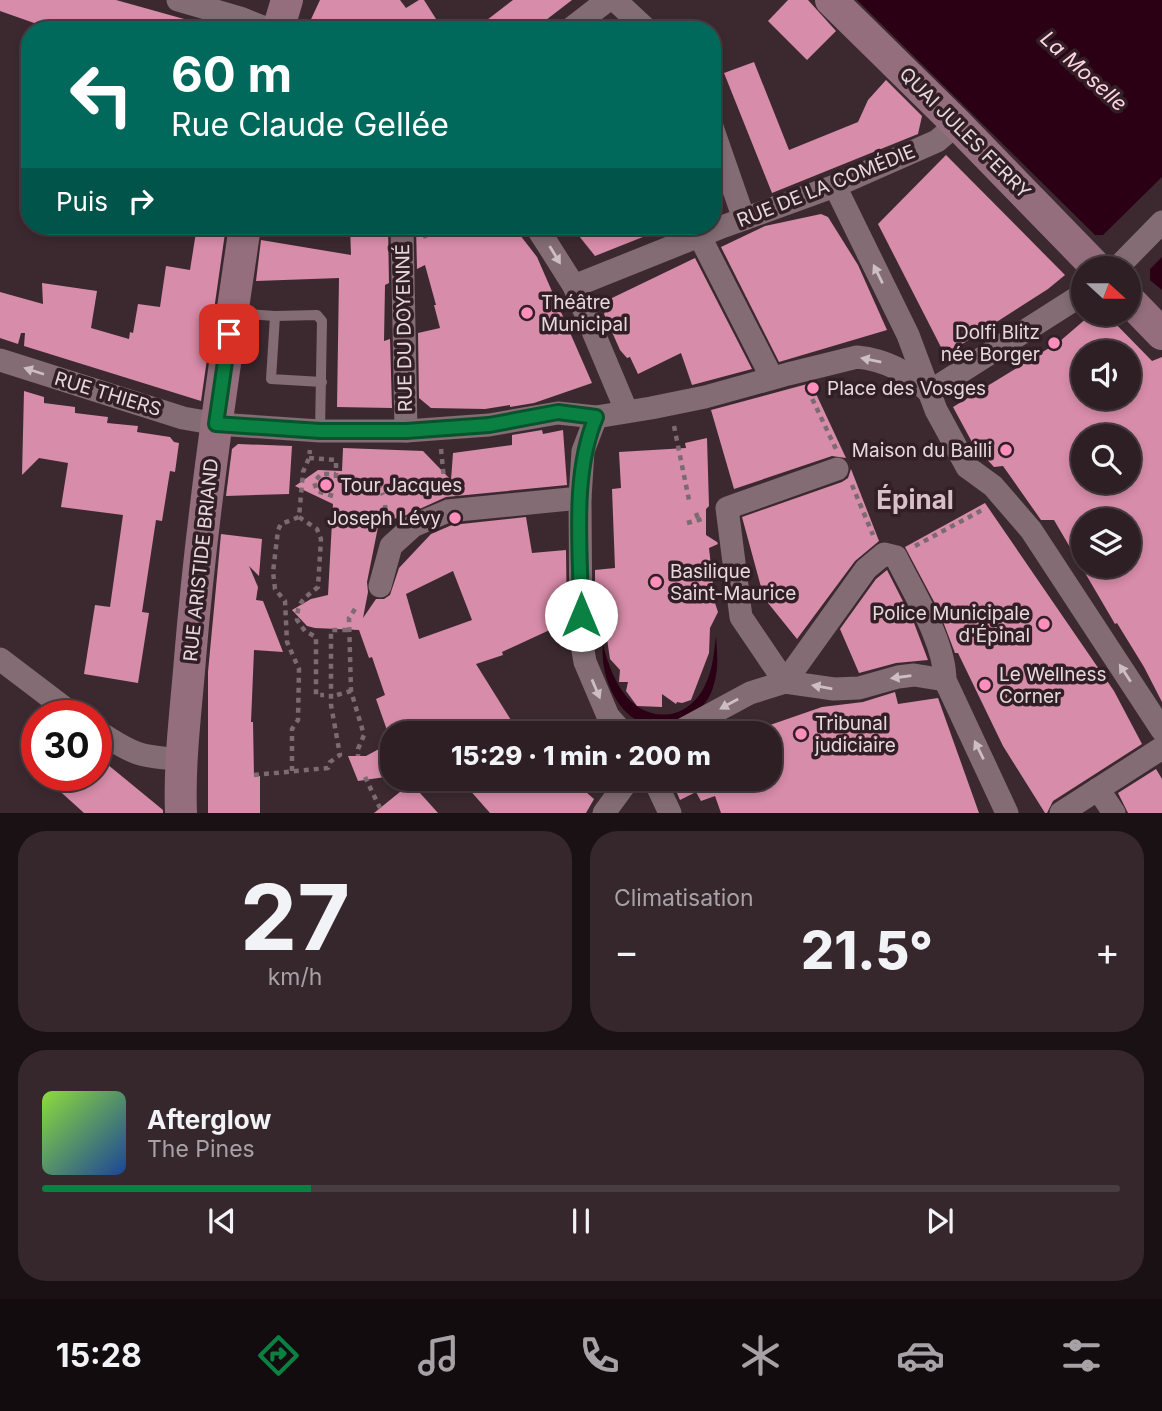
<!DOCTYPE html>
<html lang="fr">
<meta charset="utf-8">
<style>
:root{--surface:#2d1f24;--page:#35272c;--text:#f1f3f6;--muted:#a7a2a6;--line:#483d41;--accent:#0b8043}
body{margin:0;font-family:Inter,sans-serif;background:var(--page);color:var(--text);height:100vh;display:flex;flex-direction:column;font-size:26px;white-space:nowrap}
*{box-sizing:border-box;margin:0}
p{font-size:23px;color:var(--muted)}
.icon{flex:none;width:38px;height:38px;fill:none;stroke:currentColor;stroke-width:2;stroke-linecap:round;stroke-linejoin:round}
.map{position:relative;height:813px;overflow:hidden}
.side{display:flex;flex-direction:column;gap:18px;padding:18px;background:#191114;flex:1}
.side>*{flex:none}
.banner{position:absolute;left:21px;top:21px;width:700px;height:214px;border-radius:28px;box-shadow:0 4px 10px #0003,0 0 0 2px var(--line);background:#00695c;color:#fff;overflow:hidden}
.needle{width:46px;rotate:111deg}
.controls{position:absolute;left:1071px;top:256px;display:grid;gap:14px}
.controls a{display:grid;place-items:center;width:70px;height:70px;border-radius:50%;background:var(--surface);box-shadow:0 4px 10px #0003,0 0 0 2px var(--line);font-size:35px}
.speed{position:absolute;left:21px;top:700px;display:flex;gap:14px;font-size:35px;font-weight:700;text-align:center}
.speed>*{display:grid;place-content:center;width:91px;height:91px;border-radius:50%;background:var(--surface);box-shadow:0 4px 10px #0003,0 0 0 2px var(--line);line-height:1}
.speed .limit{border:10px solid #d22;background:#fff;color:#111}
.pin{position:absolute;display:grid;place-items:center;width:60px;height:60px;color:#fff;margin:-30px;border-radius:14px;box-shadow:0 4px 10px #0006}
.me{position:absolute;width:77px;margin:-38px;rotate:0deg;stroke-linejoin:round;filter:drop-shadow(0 0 5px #0008)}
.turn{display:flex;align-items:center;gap:24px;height:147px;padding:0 35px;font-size:32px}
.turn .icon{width:91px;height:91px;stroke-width:2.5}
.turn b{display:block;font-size:49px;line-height:60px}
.then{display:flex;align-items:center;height:66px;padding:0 35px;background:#0003;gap:14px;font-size:26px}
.big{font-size:52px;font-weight:800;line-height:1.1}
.side .widget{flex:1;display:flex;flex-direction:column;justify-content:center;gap:10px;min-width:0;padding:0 24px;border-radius:28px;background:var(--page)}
.side .dial{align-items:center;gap:0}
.dial b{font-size:91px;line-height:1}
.song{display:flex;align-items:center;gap:21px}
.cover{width:84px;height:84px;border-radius:10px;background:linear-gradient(135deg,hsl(90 70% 55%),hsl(220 70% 35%))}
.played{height:7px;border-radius:4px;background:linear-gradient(90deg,var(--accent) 25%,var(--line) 25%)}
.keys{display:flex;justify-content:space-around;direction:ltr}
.heat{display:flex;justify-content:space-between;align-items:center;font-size:38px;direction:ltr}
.side .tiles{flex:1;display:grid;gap:18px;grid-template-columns:1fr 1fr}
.widget:last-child{grid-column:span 2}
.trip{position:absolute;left:380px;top:721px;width:402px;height:70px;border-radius:28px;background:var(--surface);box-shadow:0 4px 10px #0003,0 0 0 2px var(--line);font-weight:800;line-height:70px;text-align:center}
.dock{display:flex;height:112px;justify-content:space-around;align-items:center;background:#120c0e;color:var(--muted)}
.dock .icon{width:49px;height:49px}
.dock .active{color:var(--accent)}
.dock b{font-size:32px;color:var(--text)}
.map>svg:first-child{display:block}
.water{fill:#2b0015}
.pier{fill:#3c2930}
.building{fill:#d78ca9;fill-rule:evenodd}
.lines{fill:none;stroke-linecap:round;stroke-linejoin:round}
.path{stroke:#7b6a70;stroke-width:4.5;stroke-dasharray:5 5;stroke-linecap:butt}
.lane{stroke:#836c74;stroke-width:10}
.street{stroke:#836c74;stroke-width:23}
.secondary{stroke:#946e7c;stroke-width:32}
.oneway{fill:#cdbec3}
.route-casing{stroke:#07532c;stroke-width:18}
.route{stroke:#0b8043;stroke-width:12}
.poi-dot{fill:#fe8ebb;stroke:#321f26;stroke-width:2.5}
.labels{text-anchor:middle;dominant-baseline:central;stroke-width:7;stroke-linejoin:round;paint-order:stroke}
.street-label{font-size:19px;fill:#e6d9dd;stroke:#321f26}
.poi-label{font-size:19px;fill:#e6d9dd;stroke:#321f26;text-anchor:start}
.water-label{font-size:21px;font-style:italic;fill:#fed3e2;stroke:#321f26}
.district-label{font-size:26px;font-weight:bold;fill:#d9bfc8;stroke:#321f26}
</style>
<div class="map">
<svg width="1162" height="813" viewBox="0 0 1162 813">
<rect width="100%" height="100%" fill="#3c2930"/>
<g class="water">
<path d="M857 0H1162V290L1095 235Z"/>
<path d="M716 636C717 652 719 668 714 684 710 700 702 709 688 717 682 720 675 726 669 727 624 733 599 681 603 644 611 678 630 720 671 714 687 711 700 698 706 683 713 669 714 651 716 636Z"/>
</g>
<path class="pier" d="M1162 177V257L1150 269V285L1095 235H1103Z"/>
<g class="building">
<path d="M0 0H116L202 24 201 30H54L0 11Z"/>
<path d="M320 0H400L406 8 419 0H424L443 30H306Z"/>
<path d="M513 0H572L533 30H474Z"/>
<path d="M788 0H808L836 31 807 60 768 21Z"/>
<path d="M754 62 789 150 858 122 868 100 886 80 922 116 918 134 772 193 724 73Z"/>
<path d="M946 155 1065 275 1048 289 945 355 878 224Z"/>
<path d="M821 214 828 217 858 265 887 330 779 362 721 247 765 226Z"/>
<path d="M197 226H226L201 401 24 346 25 333H21L18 344 0 338V292L43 304 42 283 97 291 91 328 129 339 130 332 133 333 138 304 160 307 166 266 190 270Z"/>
<path d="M350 226H388L389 283 385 285 384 341 390 339 392 408 337 407 339 278 256 281 261 240 351 255Z"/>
<path d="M416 226H513L537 257 592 383 534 403 510 407V405L485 409 431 408 419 398 418 333 440 328 434 305H436L425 265 417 269Z"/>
<path d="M571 226H668V227L595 256Z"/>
<path d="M695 258 752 369 692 385 681 353 638 374 630 357 627 358 620 350 604 314 612 298Z"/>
<path d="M1088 317 1110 318 1152 361 1162 357V702L1144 667 1117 623 1115 624 1054 520H1041L1003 466 994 467 982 454 979 455 953 407 1059 342ZM1083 352H1129V397H1083ZM1083 436H1129V481H1083ZM1083 520H1129V565H1083Z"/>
<path d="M811 383 846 458 832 456 734 489 711 410Z"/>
<path d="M24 391 44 397V403L75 407V413L108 417 107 423 138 426 137 432 170 437 174 442 179 443 175 472 170 471 162 521 156 520 142 612 149 613 138 683 84 674 95 605 110 607 123 515 61 507 68 463 39 458 22 475Z"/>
<path d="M542 430 543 434 563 430 567 485 446 497 402 517 379 522 367 582 368 592 363 618 376 599H384L390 595 399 568 431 534 452 525 526 517 532 553 566 550 567 622 502 652 503 655 476 664 519 733H388L376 699 385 695 372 657 369 658 359 630 315 628 307 626 292 610 311 599 328 595 333 504 295 486 318 470 342 471 343 448 423 451 451 480 453 453 512 445V435ZM453 571 472 620 419 639 406 594Z"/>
<path d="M707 438 709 506 706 509V535L717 542 718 544 709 548 715 603 718 612 710 628 709 653 691 700 682 703 677 702 676 704 662 694V707L637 706 626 691 628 682H619L620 670 610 659 606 632 595 621V570L615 568 612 489 621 488 619 452 686 448 685 443Z"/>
<path d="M238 444 292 446 289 494 226 496 232 449Z"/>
<path d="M851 469 879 541 855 561 797 639 764 598 742 517 842 482 848 478Z"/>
<path d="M985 503 1114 691 1142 744 1053 801 1047 813H1045L1003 746 958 653H955L939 611 905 547Z"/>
<path d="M221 534 262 539 259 576 249 566 258 587 256 600 263 601 283 652 254 650 251 722H253L254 776H260V813H208V672Z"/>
<path d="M887 570 914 623 928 660 896 663 859 673 840 629 876 579Z"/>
<path d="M895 692 898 704 938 698 979 813H721L715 796 701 801 696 792 680 800 671 779H770V725L822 707 863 702Z"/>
<path d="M392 742V776L358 781 348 756H366Z"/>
<path d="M96 755 163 810V813H84L42 775H96Z"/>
<path d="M1156 769 1162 779V813H1128L1118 793Z"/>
<path d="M460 779H571L594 799 586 813H490Z"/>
<path d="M411 783 438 813H374Z"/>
</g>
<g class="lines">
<g class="path">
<path d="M423 237 449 226"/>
<path d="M808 390 836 449"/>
<path d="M674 426 689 500"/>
<path d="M441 449 445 489"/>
<path d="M309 458 336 460V479L377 481 383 495"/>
<path d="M852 485 873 535"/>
<path d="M333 496 317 491 314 482 321 474H336"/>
<path d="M385 505 387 518"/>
<path d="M696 513 699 521"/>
<path d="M299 517 317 529 321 539 318 587C305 598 297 601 297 620L305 631 316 637V695H324"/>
<path d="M687 523 706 518"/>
<path d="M915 546 984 509"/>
<path d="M355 609 349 618 351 691 364 735 358 749V756"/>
<path d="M337 695 351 691"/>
<path d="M292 771V729L298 720 299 669 287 642 285 601 275 589 273 572 278 530 281 524 299 517 303 472 309 458 310 450"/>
<path d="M254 775 328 768 330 762 340 755 331 705V630H349"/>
<path d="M365 777 380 808"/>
</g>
<g class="lane">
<path d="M235 313 275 316 317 315 322 321 320 431"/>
<path d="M275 316 271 379 322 382"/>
</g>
<g class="street">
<path d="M178 0 240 18 270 30"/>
<path d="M615 0 647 30"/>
<path d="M569 30 608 0"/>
<path d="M712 127 744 219"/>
<path d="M835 186 908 335 936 410 967 467 993 486 1031 530 1162 730"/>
<path d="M402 226 406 431"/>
<path d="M536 226 574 286 626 410"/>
<path d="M699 235 772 378"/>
<path d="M1117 268 1162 222"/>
<path d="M574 286 719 228 835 186 937 141 957 124"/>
<path d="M0 360 183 418 217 424 320 431H406L489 425 558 413 596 417 651 408 705 397 788 374 857 357C886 360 909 372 929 392L1083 294"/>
<path d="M596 417 583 451 580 498 581 639 585 662 608 716 623 733"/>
<path d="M380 586 391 546 413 526 448 511 580 498"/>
<path d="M0 659 75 716"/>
<path d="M785 682 866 569 884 554 896 557C913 592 945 642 945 680L1007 813"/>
<path d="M785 682 741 617 727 508 837 469"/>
<path d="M96 730C131 753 140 758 182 759"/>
<path d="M676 733 750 693 785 682 834 689 859 688 898 677 914 675 945 680"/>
<path d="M654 779 670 813"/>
<path d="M1098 789 1114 813"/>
<path d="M604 813 629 779"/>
<path d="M1061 813 1162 748"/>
</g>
<g class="secondary">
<path d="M831 0 957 124 1097 268"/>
<path d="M278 30 287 0"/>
<path d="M1129 300 1162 334"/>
<path d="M181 813C179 761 186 710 190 659 202 513 224 370 245 226"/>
</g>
</g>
<defs><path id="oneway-solid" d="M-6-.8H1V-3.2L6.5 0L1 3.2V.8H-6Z" transform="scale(1.75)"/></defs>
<g class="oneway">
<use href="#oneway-solid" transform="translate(555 255) rotate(59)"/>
<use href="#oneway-solid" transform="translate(878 274) rotate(-116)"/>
<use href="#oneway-solid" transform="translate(871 360) rotate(-168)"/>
<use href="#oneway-solid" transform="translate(34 371) rotate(-162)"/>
<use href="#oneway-solid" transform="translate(1125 673) rotate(-123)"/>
<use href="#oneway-solid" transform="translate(901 677) rotate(172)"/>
<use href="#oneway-solid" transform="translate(822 687) rotate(-170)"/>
<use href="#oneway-solid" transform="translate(596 689) rotate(67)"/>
<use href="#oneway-solid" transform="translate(729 704) rotate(151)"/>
<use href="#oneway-solid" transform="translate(979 750) rotate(-116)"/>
</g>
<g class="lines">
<g class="route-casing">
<path id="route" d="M229 334 216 424 320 431H406L489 425 558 412 596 417C571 476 581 551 581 615"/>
</g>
<use href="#route" class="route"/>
</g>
<g class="poi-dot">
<circle cx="527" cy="313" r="7"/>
<circle cx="1054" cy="343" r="7"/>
<circle cx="813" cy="388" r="7"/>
<circle cx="1006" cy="450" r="7"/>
<circle cx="326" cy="485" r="7"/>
<circle cx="455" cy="518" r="7"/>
<circle cx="656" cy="582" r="7"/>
<circle cx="1044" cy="624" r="7"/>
<circle cx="985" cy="685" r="7"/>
<circle cx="801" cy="734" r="7"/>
</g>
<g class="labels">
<g class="street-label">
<text transform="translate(965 133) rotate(45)">QUAI JULES FERRY</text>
<text transform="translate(826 186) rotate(-22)">RUE DE LA COMÉDIE</text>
<text transform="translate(404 328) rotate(-91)">RUE DU DOYENNÉ</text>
<text transform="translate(108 394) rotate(17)">RUE THIERS</text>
<text transform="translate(201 560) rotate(-84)">RUE ARISTIDE BRIAND</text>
</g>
<g class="poi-label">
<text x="541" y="302">Théâtre<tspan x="541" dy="22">Municipal</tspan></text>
<text x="1040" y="332" text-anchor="end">Dolfi Blitz<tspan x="1040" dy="22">née Borger</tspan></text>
<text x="827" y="388">Place des Vosges</text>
<text x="992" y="450" text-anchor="end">Maison du Bailli</text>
<text x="340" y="485">Tour Jacques</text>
<text x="441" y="518" text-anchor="end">Joseph Lévy</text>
<text x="670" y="571">Basilique<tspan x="670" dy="22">Saint-Maurice</tspan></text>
<text x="1030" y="613" text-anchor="end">Police Municipale<tspan x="1030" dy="22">d'Épinal</tspan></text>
<text x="999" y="674">Le Wellness<tspan x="999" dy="22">Corner</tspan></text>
<text x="815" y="723">Tribunal<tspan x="815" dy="22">judiciaire</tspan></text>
</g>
<g class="water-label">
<text transform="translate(1084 71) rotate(42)">La Moselle</text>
</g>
<g class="district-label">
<text x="915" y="499">Épinal</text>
</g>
</g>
</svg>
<div class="controls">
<a><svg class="needle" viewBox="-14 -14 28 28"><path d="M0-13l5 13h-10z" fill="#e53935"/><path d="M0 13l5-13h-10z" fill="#a7a2a6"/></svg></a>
<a><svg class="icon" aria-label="sound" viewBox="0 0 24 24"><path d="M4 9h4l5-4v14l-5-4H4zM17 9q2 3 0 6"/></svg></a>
<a><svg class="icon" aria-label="search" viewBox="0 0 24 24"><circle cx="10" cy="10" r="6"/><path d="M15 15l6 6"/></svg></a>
<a><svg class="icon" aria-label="layers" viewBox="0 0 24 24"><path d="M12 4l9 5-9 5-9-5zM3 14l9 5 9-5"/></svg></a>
</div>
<div class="speed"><div class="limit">30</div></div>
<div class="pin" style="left:229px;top:334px;background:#d93025"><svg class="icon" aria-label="arrive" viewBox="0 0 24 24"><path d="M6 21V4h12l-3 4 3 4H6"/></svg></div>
<svg class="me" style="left:581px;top:615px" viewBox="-20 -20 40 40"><circle r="19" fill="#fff"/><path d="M0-13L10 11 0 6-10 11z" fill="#0b8043"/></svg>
<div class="trip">15:29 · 1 min · 200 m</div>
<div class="banner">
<div class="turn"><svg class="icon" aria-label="left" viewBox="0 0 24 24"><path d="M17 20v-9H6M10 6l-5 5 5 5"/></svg><div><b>60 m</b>Rue Claude Gellée</div></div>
<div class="then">Puis<svg class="icon" aria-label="right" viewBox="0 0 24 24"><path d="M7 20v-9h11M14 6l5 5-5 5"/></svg></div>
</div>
</div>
<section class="side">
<div class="tiles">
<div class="widget dial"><b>27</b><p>km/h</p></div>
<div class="widget"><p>Climatisation</p>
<div class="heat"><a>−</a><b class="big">21.5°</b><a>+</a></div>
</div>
<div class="widget">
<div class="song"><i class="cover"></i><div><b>Afterglow</b><p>The Pines</p></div></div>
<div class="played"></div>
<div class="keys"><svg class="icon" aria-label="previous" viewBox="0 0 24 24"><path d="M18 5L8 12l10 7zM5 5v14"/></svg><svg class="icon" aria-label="pause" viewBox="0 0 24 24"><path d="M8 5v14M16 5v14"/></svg><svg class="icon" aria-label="next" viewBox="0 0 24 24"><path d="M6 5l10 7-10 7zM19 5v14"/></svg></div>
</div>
</div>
</section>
<nav class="dock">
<b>15:28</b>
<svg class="icon active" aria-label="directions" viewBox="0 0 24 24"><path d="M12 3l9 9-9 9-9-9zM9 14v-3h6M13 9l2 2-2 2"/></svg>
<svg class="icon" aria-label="music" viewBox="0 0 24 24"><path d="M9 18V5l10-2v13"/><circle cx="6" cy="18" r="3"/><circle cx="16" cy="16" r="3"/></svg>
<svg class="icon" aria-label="phone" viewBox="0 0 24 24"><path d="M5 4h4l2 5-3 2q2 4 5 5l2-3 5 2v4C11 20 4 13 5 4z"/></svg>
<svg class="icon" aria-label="climate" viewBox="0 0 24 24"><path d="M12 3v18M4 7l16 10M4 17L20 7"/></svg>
<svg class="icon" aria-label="car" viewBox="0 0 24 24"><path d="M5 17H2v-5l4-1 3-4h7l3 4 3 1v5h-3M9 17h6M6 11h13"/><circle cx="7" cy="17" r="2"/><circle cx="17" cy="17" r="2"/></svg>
<svg class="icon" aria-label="filters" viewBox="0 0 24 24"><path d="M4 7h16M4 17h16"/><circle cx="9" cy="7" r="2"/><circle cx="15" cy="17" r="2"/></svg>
</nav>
